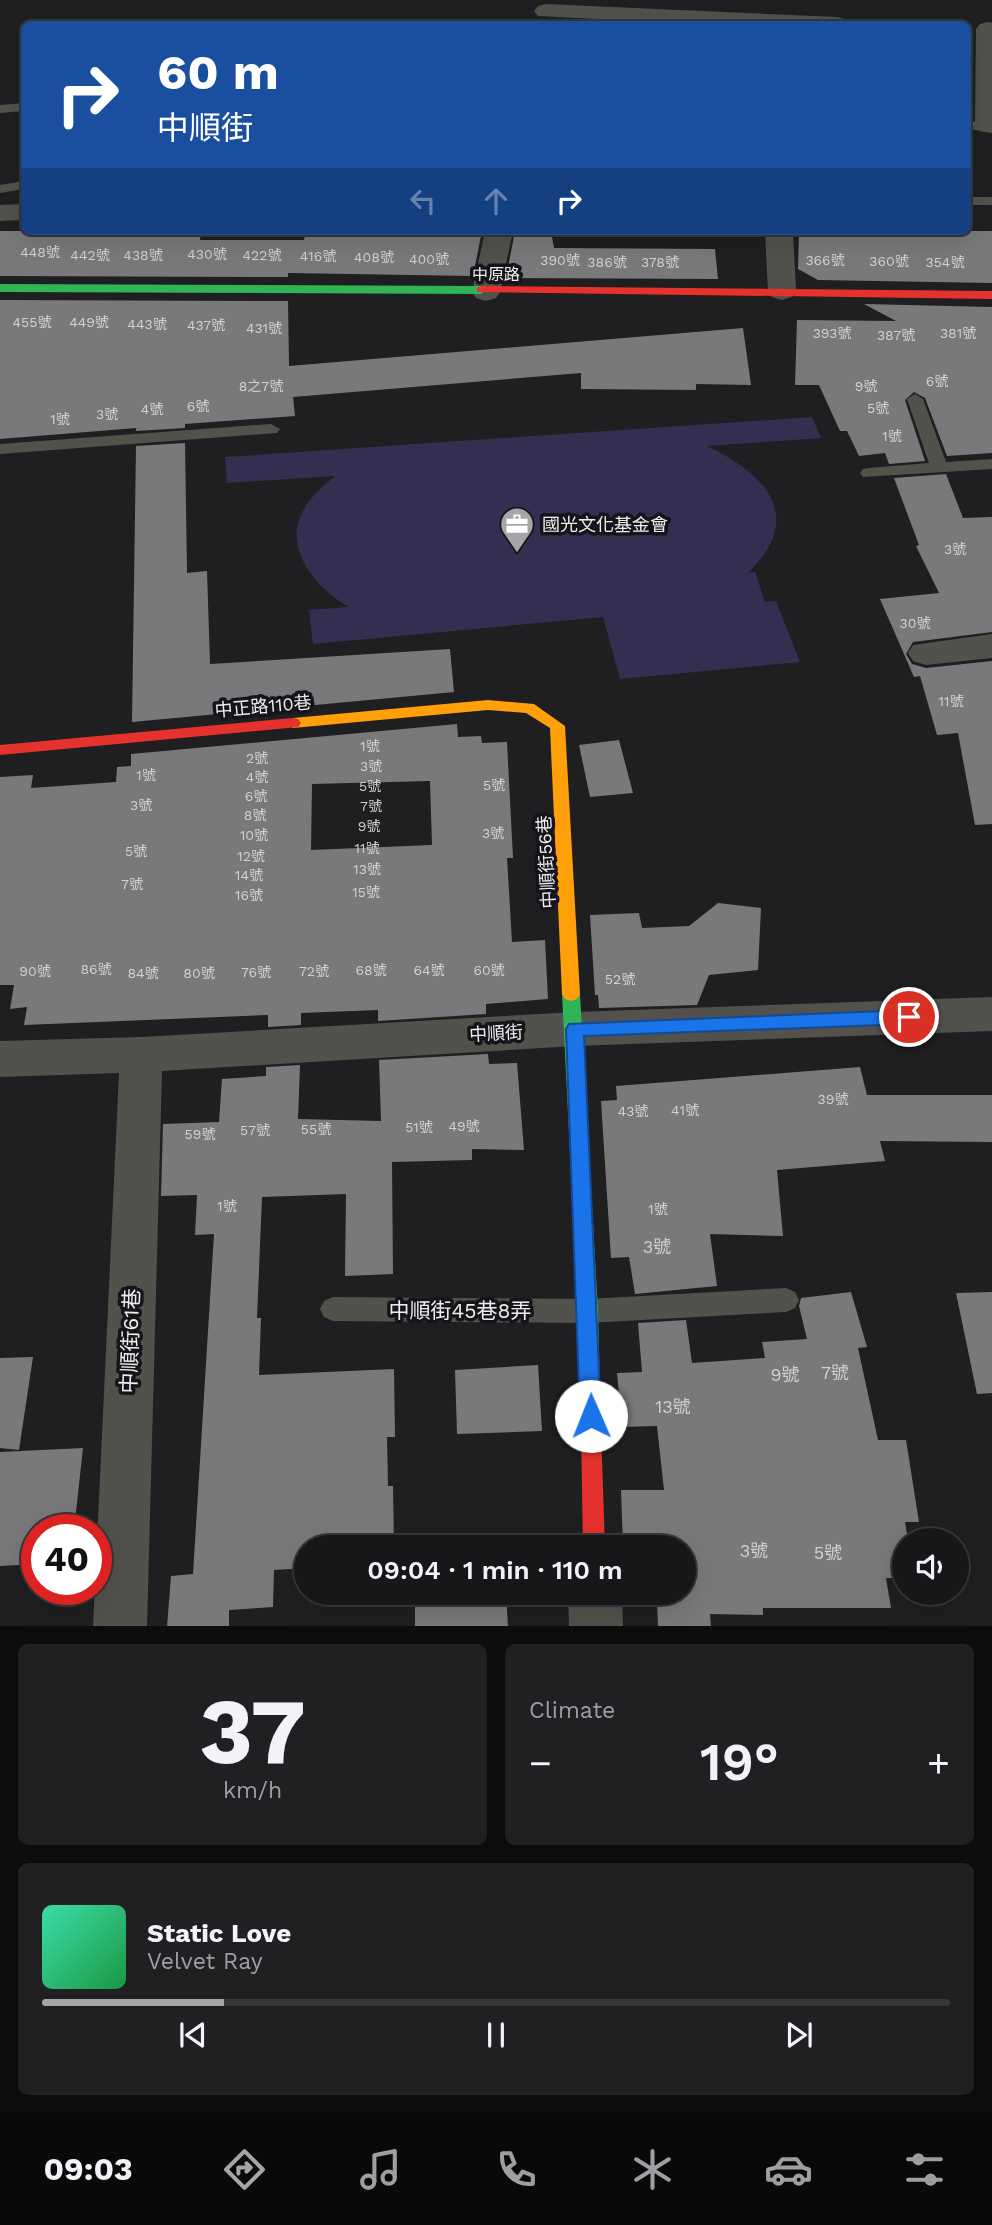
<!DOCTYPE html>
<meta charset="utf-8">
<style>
:root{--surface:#171618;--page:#201f21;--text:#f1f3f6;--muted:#9e9fa2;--line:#363537;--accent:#a6a5a7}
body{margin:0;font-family:"Work Sans","Noto Sans TC",sans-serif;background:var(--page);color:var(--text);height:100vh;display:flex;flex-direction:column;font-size:26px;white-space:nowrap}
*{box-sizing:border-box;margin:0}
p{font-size:23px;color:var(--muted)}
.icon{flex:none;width:38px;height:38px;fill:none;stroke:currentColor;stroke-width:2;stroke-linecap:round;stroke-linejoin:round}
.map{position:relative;height:1626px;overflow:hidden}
.details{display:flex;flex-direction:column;gap:18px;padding:18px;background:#0d0c0d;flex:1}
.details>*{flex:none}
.hud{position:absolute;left:21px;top:21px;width:950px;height:214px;border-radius:10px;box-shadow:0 7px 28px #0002,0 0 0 2px var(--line);background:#1a4fa0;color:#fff;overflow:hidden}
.tools{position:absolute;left:892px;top:1528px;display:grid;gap:14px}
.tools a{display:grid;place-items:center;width:77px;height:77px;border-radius:50%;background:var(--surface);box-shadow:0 7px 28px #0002,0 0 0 2px var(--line);font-size:35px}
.speed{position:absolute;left:21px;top:1514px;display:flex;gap:14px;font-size:35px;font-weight:700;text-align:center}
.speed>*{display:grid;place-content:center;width:91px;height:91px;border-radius:50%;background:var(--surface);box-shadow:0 7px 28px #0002,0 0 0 2px var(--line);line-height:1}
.speed .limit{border:10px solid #d22;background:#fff;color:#111}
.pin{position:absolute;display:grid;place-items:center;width:60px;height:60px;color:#fff;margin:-30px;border:4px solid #fff;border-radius:50%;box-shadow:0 2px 7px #0007}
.me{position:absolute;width:77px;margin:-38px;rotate:359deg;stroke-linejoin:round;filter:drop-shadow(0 0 5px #0008)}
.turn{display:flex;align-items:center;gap:24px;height:147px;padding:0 21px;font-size:32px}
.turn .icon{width:91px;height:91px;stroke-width:2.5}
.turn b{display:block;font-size:49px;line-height:60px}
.lanes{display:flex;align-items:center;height:66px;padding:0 21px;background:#0003;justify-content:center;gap:35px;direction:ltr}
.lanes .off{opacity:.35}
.big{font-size:52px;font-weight:600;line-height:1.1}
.details .card{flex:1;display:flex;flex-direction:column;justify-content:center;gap:10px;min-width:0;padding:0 24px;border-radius:10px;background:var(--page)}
.details .dial{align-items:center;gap:0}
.dial b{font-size:91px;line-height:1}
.song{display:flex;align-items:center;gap:21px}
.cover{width:84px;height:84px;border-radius:10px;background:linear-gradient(135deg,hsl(160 70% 55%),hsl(140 70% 35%))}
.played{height:7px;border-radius:4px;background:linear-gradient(90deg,var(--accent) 20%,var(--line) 20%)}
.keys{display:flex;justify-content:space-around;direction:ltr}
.heat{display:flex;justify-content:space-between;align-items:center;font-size:38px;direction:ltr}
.details .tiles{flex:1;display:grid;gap:18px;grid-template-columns:1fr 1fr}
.card:last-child{grid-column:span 2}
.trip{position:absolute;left:294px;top:1535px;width:402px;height:70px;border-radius:35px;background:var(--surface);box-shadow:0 7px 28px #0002,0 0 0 2px var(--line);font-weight:600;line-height:70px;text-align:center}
.menu{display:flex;height:112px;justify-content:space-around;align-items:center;background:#09090a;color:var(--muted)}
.menu .icon{width:49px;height:49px}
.menu .on{color:var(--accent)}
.menu b{font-size:32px;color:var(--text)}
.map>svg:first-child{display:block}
.green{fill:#362e50}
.building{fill:#79797b;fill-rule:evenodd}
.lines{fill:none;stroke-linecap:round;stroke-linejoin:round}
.lane{fill:#52514b;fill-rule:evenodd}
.street{fill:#52514b;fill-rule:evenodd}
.fast{fill:#30b455;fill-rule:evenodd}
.slow{fill:#ff9f0a;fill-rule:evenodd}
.jam{fill:#e5322d;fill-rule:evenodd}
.route{fill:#1a73e8;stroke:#114b97;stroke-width:2}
.labels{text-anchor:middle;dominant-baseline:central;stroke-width:7;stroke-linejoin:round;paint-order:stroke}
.number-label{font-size:14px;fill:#d1d0d3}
.far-street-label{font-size:16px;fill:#eeedf0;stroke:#151418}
.poi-label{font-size:18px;fill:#eeedf0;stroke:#151418;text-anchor:start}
.street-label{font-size:18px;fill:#eeedf0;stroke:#151418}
.near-number-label{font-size:18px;fill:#d1d0d3}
.near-street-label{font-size:21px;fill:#eeedf0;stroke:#151418}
</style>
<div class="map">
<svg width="992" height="1627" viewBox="0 0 992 1627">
<rect width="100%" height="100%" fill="#1f1e20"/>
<path class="green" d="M812 417 821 438 707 446C766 474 806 517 748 573L755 572 765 602 776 601 800 662 620 679 603 617 313 644 309 610 349 607C318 590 283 550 302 513 310 497 322 487 335 476L227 483 225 457Z"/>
<g class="building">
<path d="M0 231H201L200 240H304L306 231H482L473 276 288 273V277L0 276Z"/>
<path d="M515 231H551L554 248 715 249 718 279 506 278Z"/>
<path d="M799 231H992V283L818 280 798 269Z"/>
<path d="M0 300 288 301 289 366 743 328 751 385 696 384V390L581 389V373L293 397 295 416 185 424V428L136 431V428L0 439Z"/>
<path d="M864 304 992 307V453L947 456 925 398 914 392 905 400 925 461 889 464 885 453 859 456 847 431H840L819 385H795L797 320 896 321Z"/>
<path d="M185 443 187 573 207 571 210 664 450 649 454 692 132 722 136 446Z"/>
<path d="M946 474 963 518 992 517V632L913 642 906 654 912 664 926 668 992 661V824L975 825 958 733 937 735 920 676 914 677 880 599 939 593 916 546 919 545 894 478Z"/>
<path d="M457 724 458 737 481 736 482 743 507 742 513 858H507L512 942 545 940 548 999 486 1004V1014L378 1021V1010L301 1013V1025L268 1027V1015L24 1025 27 1007 10 1009 14 985H0V777L33 775 31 788 116 782 117 767 131 766V754ZM430 781 432 845 311 850 312 784Z"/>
<path d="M619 740 633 793 590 797 579 745Z"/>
<path d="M718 903 761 908 758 970 709 975 697 1005 599 1008 598 995H595L590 915 639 913 642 928 689 926Z"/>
<path d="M488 1054 489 1064 517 1063 524 1150 472 1149V1160L392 1162 393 1274 345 1276 346 1194 262 1197 257 1318H261L259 1375 394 1369 395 1437H387L388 1486H393L394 1547H306V1568L274 1570 273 1607 229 1610V1627H167L171 1576 193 1574 214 1234 195 1235 197 1195 161 1196 163 1124 219 1122 222 1079 266 1076V1067L300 1065 298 1119 381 1121 379 1060Z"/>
<path d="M860 1067 867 1095H992V1142L880 1141 885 1161 777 1170 783 1236 710 1234 717 1286 635 1294 629 1257 611 1258 601 1101 617 1100 616 1086Z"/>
<path d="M851 1292 867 1347 858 1348 878 1440H906L919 1522H905L908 1540H905V1578H886L891 1608H763V1615L710 1614 711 1627H658L657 1600 625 1599V1592H684V1547H623L621 1490H664L657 1426 622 1427 617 1373 642 1372 638 1323 686 1320 692 1363 765 1358 762 1342 807 1339 799 1306 801 1298Z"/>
<path d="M992 1292V1393L977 1394 956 1293Z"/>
<path d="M33 1357 19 1450 0 1448V1358Z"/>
<path d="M538 1365 542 1431 457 1434 455 1370Z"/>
<path d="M83 1448 74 1530H37V1564L0 1566V1452Z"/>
<path d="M504 1540V1547H414V1545Z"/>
<path d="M415 1592H506L508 1627H415Z"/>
</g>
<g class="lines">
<g class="lane">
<path d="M24 103V111L0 113V105Z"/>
<path d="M968 121 992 124V132L968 129Z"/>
<path d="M24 181V189L0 193V185Z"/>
<rect x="968" y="197" width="24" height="8"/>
<path d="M915 394 923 399 946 462 992 459V469L863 477 860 473 863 469 869 468 929 463 907 399Z"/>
<path d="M271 424 280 429 277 433 0 454V444Z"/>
<path d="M786 1288 795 1292 799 1300 795 1308 786 1312 588 1323 333 1321 324 1317 320 1309 324 1301 333 1297 588 1299Z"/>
</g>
<g class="street">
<path d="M546 4 837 17 845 19 849 24H690L538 16 534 11 538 6Z"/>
<path d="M988 22 992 23V133L979 131 975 126 976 29 980 24Z"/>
<path d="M24 204V220L0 221V205Z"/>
<path d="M485 231H513L500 292 496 298 486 301 476 298 472 292Z"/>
<path d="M765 231H793L796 291 792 297 782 300 772 297 768 291Z"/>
<path d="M992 634V658L926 665 913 661 908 653 913 645Z"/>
<path d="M992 997V1031L575 1046 162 1071 147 1627H93L119 1073 0 1077V1041L141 1037 575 1012Z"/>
<path d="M568 1592H622L623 1627H569Z"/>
</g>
<g class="fast">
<path d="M0 284 481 286 487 290 481 294 0 292Z"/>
<path d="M571 987 577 989 580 994 598 1311 601 1429 598 1436 591 1439 584 1436 581 1429 578 1311 562 994 565 989Z"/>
</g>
<path class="slow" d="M488 700 534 704 565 726 580 994 577 999 571 1001 565 999 562 994 550 728 526 713 488 710 293 728 285 723 293 718Z"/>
<g class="jam">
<path d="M481 286 992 291V299L477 292V288Z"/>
<path d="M293 718 298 719 301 723 298 727 0 755V745Z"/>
<path d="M591 1419 598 1422 601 1429 605 1547H583L581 1429 584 1422Z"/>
</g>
</g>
<path class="route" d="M909 1010 915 1012 917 1017 915 1022 909 1024 584 1036 601 1416 598 1423 591 1426 583 1423 580 1416 566 1029 569 1024Z"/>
<defs>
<g id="office-pin" transform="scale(1.75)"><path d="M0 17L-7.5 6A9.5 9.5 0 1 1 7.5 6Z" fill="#a6a5a7" stroke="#151418"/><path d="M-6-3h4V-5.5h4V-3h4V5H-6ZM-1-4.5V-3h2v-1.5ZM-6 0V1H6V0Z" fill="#fff"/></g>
</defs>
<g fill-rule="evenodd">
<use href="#office-pin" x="517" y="524"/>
</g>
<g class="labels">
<g class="number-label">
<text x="40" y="252">448號</text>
<text x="207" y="254">430號</text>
<text x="90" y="255">442號</text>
<text x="143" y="255">438號</text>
<text x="262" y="255">422號</text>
<text x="318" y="256">416號</text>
<text x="374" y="257">408號</text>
<text x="429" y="259">400號</text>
<text x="560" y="260">390號</text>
<text x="825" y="260">366號</text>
<text x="889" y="261">360號</text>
<text x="607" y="262">386號</text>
<text x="660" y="262">378號</text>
<text x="945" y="262">354號</text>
<text x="32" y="322">455號</text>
<text x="89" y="322">449號</text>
<text x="147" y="324">443號</text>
<text x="206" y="325">437號</text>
<text x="264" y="328">431號</text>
<text x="832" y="333">393號</text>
<text x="958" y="333">381號</text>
<text x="896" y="335">387號</text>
<text x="937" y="381">6號</text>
<text x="261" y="386">8之7號</text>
<text x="866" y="386">9號</text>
<text x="198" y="406">6號</text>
<text x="878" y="408">5號</text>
<text x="152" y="409">4號</text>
<text x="107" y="414">3號</text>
<text x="60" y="419">1號</text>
<text x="892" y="436">1號</text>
<text x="955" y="549">3號</text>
<text x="915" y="623">30號</text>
<text x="951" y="701">11號</text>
<text x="370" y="746">1號</text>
<text x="257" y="758">2號</text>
<text x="371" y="766">3號</text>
<text x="146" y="775">1號</text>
<text x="257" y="777">4號</text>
<text x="494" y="785">5號</text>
<text x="370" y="786">5號</text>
<text x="256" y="796">6號</text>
<text x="141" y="805">3號</text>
<text x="371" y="806">7號</text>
<text x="255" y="815">8號</text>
<text x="369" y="826">9號</text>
<text x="493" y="833">3號</text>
<text x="254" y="835">10號</text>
<text x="367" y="848">11號</text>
<text x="136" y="851">5號</text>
<text x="251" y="856">12號</text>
<text x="367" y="869">13號</text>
<text x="249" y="875">14號</text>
<text x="132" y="884">7號</text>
<text x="366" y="892">15號</text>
<text x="249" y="895">16號</text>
<text x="96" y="969">86號</text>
<text x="371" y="970">68號</text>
<text x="429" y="970">64號</text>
<text x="489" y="970">60號</text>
<text x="35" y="971">90號</text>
<text x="314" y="971">72號</text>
<text x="256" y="972">76號</text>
<text x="143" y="973">84號</text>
<text x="199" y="973">80號</text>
<text x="620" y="979">52號</text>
<text x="833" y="1099">39號</text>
<text x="685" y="1110">41號</text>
<text x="633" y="1111">43號</text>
<text x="464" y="1126">49號</text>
<text x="419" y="1127">51號</text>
<text x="316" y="1129">55號</text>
<text x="255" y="1130">57號</text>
<text x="200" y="1134">59號</text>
<text x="227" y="1206">1號</text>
<text x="658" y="1209">1號</text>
</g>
<g class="far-street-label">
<text x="496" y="274">中原路</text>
</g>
<g class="poi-label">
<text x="542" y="524">國光文化基金會</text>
</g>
<g class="street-label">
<text transform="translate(263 706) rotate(-5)">中正路110巷</text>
<text transform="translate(546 862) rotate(-93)">中順街56巷</text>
<text transform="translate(496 1033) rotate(-3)">中順街</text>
</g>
<g class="near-number-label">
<text x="657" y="1246">3號</text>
<text x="835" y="1372">7號</text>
<text x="785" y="1374">9號</text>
<text x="673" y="1406">13號</text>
<text x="754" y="1550">3號</text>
<text x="828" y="1552">5號</text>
</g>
<g class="near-street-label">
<text x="460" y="1310">中順街45巷8弄</text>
<text transform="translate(130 1341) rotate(-88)">中順街61巷</text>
</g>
</g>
</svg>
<div class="tools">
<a><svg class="icon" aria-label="sound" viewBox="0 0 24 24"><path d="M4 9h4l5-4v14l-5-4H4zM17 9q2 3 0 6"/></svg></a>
</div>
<div class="speed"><div class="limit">40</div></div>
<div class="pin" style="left:909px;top:1017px;background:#d93025"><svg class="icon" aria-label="arrive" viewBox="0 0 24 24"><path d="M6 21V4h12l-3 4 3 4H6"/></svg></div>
<svg class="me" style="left:591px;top:1416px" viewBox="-20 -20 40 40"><circle r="19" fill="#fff"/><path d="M0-13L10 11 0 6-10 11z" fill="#1a73e8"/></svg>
<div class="trip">09:04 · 1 min · 110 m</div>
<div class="hud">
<div class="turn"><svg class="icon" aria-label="right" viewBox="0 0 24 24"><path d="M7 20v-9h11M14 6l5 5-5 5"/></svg><div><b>60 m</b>中順街</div></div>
<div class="lanes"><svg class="icon off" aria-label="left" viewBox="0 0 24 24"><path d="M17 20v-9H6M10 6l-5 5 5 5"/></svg><svg class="icon off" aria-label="ahead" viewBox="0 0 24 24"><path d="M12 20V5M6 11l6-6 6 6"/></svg><svg class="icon" aria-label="right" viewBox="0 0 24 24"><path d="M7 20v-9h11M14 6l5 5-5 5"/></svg></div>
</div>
</div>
<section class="details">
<div class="tiles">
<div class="card dial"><b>37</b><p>km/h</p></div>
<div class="card"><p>Climate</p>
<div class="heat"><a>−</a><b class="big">19°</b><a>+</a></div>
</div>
<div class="card">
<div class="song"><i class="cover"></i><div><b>Static Love</b><p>Velvet Ray</p></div></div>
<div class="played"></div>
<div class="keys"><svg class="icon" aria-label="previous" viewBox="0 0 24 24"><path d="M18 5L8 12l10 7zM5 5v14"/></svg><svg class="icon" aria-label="pause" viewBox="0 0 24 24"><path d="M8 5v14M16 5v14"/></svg><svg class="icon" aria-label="next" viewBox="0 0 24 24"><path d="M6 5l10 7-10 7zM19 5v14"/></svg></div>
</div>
</div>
</section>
<nav class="menu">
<b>09:03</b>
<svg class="icon on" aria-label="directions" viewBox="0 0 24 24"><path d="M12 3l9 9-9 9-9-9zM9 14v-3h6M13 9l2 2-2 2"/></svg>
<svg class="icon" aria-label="music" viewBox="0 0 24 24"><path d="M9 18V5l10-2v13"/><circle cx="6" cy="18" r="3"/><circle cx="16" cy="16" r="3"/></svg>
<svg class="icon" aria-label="phone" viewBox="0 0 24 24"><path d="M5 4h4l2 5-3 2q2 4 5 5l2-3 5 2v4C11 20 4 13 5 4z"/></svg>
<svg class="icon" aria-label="climate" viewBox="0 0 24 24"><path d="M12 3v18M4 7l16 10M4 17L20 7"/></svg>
<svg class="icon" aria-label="car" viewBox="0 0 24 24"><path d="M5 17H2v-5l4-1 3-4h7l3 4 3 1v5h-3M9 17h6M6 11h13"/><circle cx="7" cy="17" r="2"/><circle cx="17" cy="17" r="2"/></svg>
<svg class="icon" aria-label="filters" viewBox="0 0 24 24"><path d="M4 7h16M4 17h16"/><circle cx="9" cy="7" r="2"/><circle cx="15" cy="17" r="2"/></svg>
</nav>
